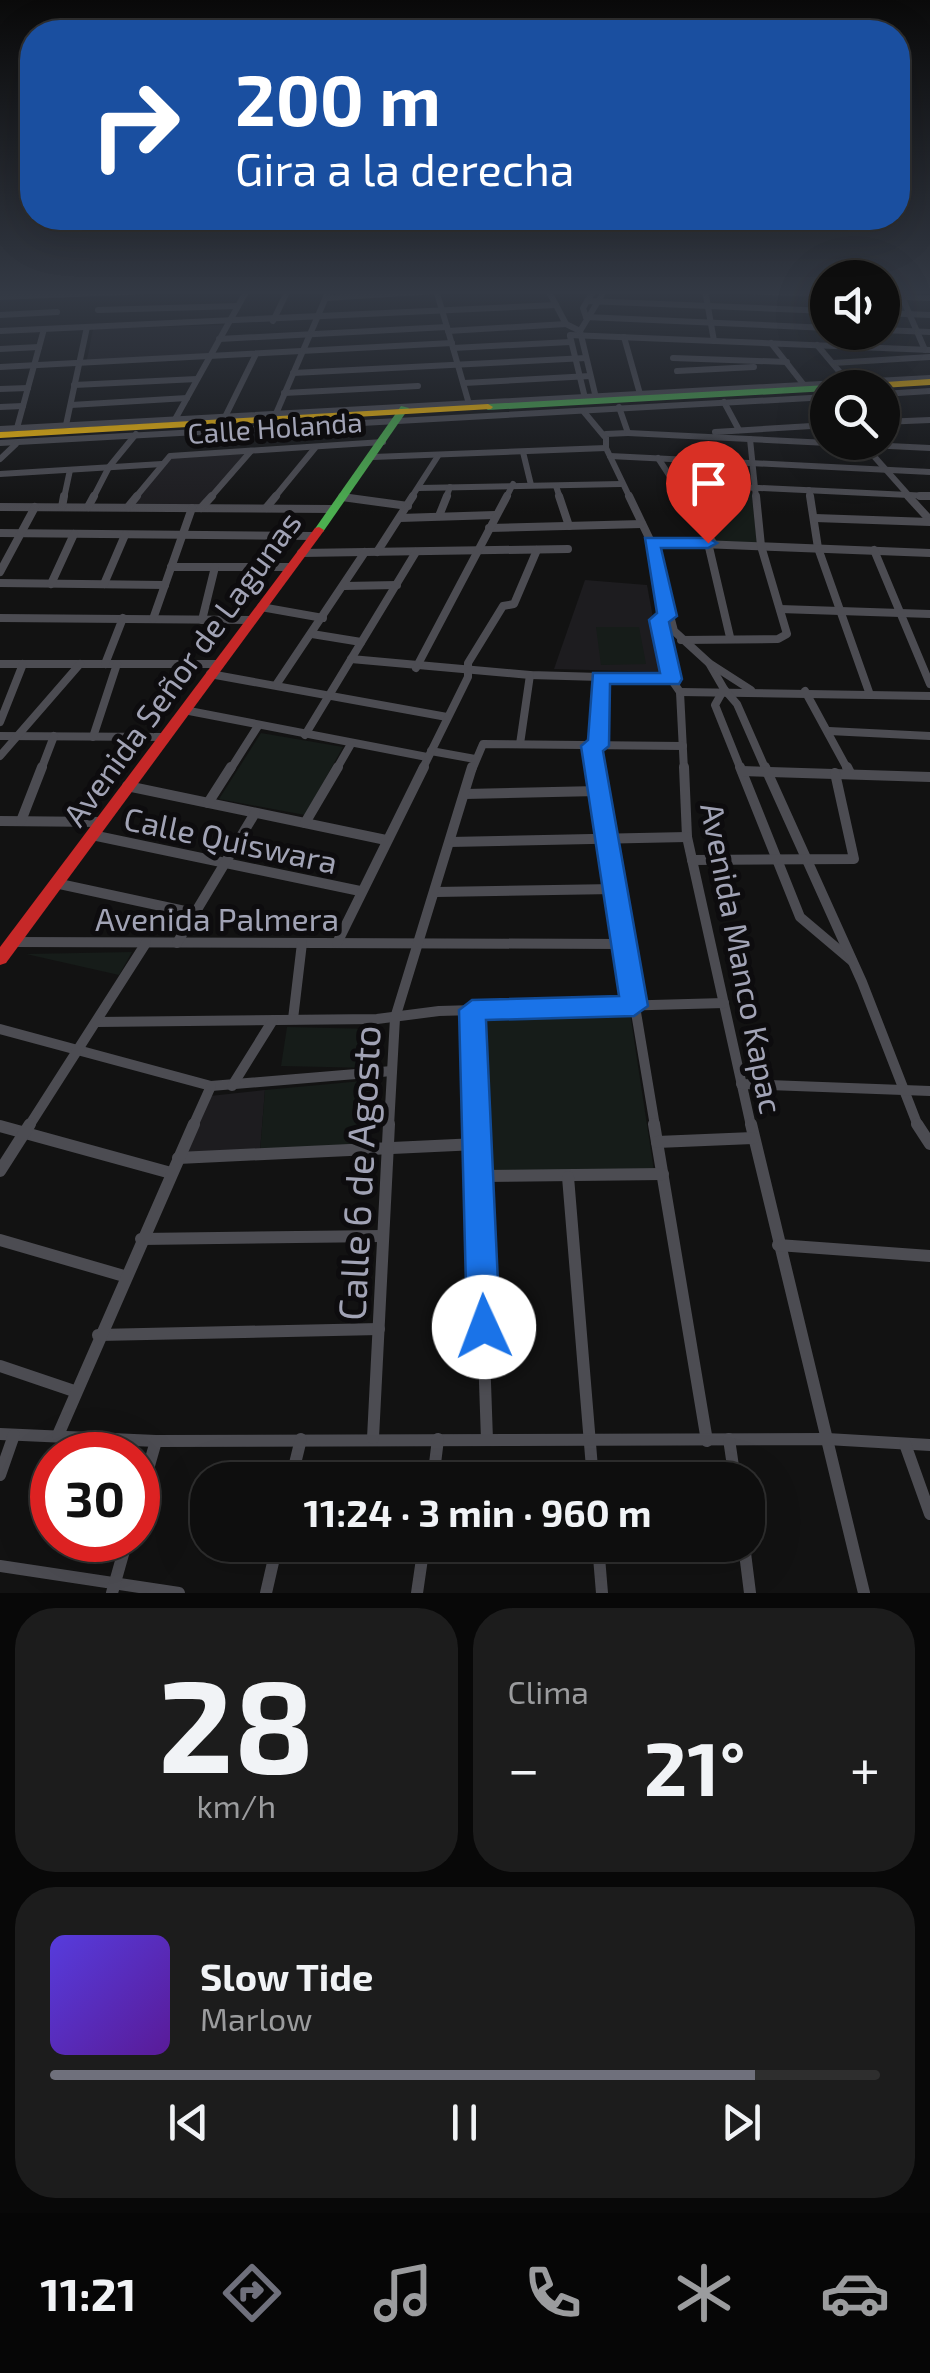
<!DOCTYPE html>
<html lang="es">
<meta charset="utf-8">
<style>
:root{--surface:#0e0e0e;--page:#1c1c1c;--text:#f1f3f6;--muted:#9b9c9e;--line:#2e2e2e;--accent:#6f707c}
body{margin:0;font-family:"Exo 2",sans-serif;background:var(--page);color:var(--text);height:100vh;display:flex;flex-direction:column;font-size:38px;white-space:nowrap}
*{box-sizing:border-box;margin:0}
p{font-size:32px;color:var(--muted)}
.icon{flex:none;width:55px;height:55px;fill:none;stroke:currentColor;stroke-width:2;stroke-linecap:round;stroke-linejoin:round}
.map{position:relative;height:1593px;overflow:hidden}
.sheet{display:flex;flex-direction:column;gap:15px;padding:15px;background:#080808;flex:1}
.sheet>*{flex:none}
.top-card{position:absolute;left:20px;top:20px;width:890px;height:210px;border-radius:40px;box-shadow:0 10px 40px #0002,0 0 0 2px var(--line);background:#1a4fa0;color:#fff;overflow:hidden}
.fabs{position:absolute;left:810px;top:260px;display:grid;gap:20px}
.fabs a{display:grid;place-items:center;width:90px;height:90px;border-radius:50%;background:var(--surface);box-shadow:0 10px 40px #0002,0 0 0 2px var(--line);font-size:50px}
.speed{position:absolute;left:30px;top:1432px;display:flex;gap:20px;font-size:50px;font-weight:700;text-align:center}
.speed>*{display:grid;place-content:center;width:130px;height:130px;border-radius:50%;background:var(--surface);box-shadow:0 10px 40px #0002,0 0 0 2px var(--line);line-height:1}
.speed .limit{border:15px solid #d22;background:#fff;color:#111}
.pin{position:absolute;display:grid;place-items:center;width:85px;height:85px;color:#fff;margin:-102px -42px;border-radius:50% 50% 50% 0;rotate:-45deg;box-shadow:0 0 10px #0007}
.pin .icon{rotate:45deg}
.me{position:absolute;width:110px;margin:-55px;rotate:358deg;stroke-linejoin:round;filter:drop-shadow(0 0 8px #0008)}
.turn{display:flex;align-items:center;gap:35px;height:210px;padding:0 50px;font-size:45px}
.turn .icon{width:130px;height:130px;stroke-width:2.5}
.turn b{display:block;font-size:70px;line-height:85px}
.big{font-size:75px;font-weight:700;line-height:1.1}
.sheet .widget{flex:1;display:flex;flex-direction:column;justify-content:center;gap:15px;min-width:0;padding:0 35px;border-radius:40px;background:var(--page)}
.sheet .dial{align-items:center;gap:0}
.dial b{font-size:130px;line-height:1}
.song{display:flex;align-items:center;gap:30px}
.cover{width:120px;height:120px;border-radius:15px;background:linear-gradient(135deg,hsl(250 70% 55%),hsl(270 70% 35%))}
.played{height:10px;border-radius:5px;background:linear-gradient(90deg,var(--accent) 85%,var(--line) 85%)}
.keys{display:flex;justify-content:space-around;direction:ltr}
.heat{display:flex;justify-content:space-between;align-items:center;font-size:55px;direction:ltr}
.sheet .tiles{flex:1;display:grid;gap:15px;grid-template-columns:1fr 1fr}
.widget:last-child{grid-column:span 2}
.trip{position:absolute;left:190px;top:1462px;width:575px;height:100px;border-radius:40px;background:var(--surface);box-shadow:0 10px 40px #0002,0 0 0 2px var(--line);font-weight:700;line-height:100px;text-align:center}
.menu{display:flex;height:160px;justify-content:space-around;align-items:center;background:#060606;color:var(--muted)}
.menu .icon{width:70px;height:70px}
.menu .selected{color:var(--accent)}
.menu b{font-size:45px;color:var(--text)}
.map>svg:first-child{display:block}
.built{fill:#1d1c1f}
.green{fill:#161c19}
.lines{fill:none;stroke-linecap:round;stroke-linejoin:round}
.street-far3{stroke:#4c4c52;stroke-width:6}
.street-far2{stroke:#4c4c52;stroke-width:8}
.street-far1{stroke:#4c4c52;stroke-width:10}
.street{stroke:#4c4c52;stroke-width:12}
.fast{fill:#4caf50;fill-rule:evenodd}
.slow{fill:#ffc107;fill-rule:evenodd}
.jam{fill:#c62828;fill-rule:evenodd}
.route{fill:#1a73e8;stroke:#114b97;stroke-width:2.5}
.labels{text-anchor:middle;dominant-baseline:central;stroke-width:10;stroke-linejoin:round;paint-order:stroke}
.far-street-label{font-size:28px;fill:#a1a3b5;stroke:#0d0c0e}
.street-label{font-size:32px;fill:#a1a3b5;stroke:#0d0c0e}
.near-street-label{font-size:38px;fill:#a1a3b5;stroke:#0d0c0e}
</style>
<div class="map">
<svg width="930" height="1593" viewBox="0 0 930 1593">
<rect width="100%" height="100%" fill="#121212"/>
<g class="built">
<path d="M224 325 208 355 87 360 93 329Z"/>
<path d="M247 453 198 506 132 505 173 457Z"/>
<path d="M585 580 647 585 663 672 554 669Z"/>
<path d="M265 1090 260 1152 181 1154 210 1096Z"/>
</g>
<g class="green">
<path d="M679 486 751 489 757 543 715 541Z"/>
<path d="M596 627H639L646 664 601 665Z"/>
<path d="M261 733 343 747 305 815 219 799Z"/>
<path d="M132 952 119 975 26 954Z"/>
<path d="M630 1013 654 1171 489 1173 476 1016Z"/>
<path d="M287 1027 375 1029 371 1068 281 1066Z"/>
<path d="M373 1080 371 1148 260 1152 265 1090Z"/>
</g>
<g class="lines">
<g class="street-far3">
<path d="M436 290 447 327"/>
<path d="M548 290 566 324 580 331"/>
<path d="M705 290 714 341"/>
<path d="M715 290 828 294"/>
<path d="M899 290 925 350"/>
<path d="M882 296 930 298"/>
<path d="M0 297 175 290"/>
<path d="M326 298 436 291"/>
<path d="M587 301 828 311"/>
<path d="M98 310 238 306"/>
<path d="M882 313 930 315"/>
<path d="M0 315 57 312"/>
<path d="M586 317 828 328"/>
<path d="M586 317 583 308 594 290"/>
<path d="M273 321 288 290"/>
<path d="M882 330 930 332"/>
<path d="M0 331 556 305"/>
<path d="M448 331 566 324"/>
<path d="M570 335 930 350"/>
<path d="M570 336 585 398"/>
<path d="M624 337 640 394"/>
<path d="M219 339 447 327 453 348 570 342"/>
<path d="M771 343 804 385"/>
<path d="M817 345 849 383"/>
<path d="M453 348 469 404"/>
<path d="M0 349 39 347"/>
<path d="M673 358 787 362"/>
<path d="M833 363 930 357"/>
<path d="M0 367 452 343"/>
<path d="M677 371 754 367"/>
<path d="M293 373 586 358"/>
<path d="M464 383 590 376"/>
<path d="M74 385 197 379"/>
<path d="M0 389 28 388"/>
<path d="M284 393 418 386"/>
<path d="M882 394 930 391"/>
<path d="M596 398 580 331 605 290"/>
<path d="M724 402 739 430"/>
<path d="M71 405 187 398"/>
<path d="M0 407 23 406"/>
<path d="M619 407 628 433 606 434V448L630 498"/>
<path d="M584 412 604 436"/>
<path d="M275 416 329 290"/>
<path d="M224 419 256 354"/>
<path d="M882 422 930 420"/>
<path d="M173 423 247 290"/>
<path d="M66 425 87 327"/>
<path d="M17 428 44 329"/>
<path d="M0 429 930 378"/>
<path d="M715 432 828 425"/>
<path d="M628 433 930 448"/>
<path d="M750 439 756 498"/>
<path d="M0 443 828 397"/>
<path d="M864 445 911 498"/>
<path d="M523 452 531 485"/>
<path d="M610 456 930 472"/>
<path d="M373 457 606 448"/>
<path d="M658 458 684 498"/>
<path d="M0 459 16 444"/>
<path d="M0 474 162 464"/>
<path d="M675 484 930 496"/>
<path d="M556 486 560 498"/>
<path d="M419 488 621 484"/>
<path d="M809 490 810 498"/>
<path d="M342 497 350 498"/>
<path d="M64 498 70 470"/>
<path d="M93 498 109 467 136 434"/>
<path d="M135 498 170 456 383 442"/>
<path d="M210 498 251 451"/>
<path d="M274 498 315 448"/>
<path d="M411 498 438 456"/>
<path d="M446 498 450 487"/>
<path d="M506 498 513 484"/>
</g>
<g class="street-far2">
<path d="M559 496 569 526"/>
<path d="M629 496 651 542 674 631 709 663 724 689"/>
<path d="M682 496 713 543"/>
<path d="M810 496 818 548 869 692"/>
<path d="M908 496 930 520"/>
<path d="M920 496H930"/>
<path d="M342 497 408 506"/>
<path d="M0 507 332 509"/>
<path d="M62 507 64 496"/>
<path d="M88 507 94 496"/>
<path d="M128 507 137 496"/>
<path d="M201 508 212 496"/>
<path d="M266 508 276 496"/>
<path d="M439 516 447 496"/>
<path d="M400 518 495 515"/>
<path d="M815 518 930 522"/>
<path d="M489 528 642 524"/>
<path d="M0 533 312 536"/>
<path d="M651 542 930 553"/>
<path d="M708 543 730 637"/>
<path d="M874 550 930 684"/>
<path d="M377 552 413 496"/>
<path d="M301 553 568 549"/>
<path d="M171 567H291"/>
<path d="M0 572 35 507"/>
<path d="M0 583 165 585"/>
<path d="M51 584 74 534"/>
<path d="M104 584 125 535"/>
<path d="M344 586 397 585"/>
<path d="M261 607 323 618"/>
<path d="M780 609 930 614"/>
<path d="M667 616 659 620 671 679 680 692 684 770"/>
<path d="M0 618 252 620"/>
<path d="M153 619 192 508"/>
<path d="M202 620 215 567"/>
<path d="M312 634 361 642"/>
<path d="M681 640 778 639 787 634 761 546 756 496"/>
<path d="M351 659 530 675 671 679"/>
<path d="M709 663 751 690"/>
<path d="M0 664H218"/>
<path d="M105 664 123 618"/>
<path d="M416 668 507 496"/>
<path d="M210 674 447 717"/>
<path d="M276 685 365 552"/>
<path d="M805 691 848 770"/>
<path d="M680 692 930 696"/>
<path d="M184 710 427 757"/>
<path d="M0 722 23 664"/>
<path d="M829 731 930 736"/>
<path d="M305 735 416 552"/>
<path d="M0 736 164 737"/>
<path d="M93 737 117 664"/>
<path d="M520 744 530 675"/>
<path d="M592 746 596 770"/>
<path d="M598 746 600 677"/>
<path d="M431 751 475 759"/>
<path d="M0 756 80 664"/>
<path d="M41 770 54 736"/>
<path d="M230 770 258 726"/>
<path d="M336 770 351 744"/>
<path d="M422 770 468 677V663L503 606 514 604 537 550"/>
<path d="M472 770 483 744 683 746"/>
<path d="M741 770 715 705 724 689 737 704 766 770"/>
</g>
<g class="street-far1">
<path d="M595 767 655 1126"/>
<path d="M684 767 687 837 751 1126"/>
<path d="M740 767 800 917 852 961"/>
<path d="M765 767 862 982 918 1126"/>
<path d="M847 767 850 773"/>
<path d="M742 771 930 777"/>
<path d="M127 786 386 840"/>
<path d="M465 794 598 791"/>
<path d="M208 803 231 767"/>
<path d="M0 821 102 822"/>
<path d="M21 821 42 767"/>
<path d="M305 823 338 767"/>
<path d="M92 835 360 891"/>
<path d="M450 842 687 837"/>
<path d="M692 860 854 859 835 773"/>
<path d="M55 883 194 913"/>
<path d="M436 892 615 889"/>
<path d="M14 942 624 944"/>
<path d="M177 943 255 813"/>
<path d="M337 943 424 767"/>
<path d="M472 1010 476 1126"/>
<path d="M293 1019 302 943"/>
<path d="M97 1022 377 1019 439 1011 724 1003"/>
<path d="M0 1029 211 1086 392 1071"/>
<path d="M741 1084 930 1091"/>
<path d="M232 1086 273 1020"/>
<path d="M29 1126 146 943"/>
<path d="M193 1126 211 1086"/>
<path d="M389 1126 395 1018 472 767"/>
</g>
<g class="street">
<path d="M476 1124 487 1440"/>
<path d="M654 1124 707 1441"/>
<path d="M751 1124 864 1593"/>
<path d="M917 1124 930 1144"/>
<path d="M0 1126 171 1173"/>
<path d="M657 1142 753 1138"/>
<path d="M178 1158 477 1144"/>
<path d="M0 1171 30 1124"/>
<path d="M478 1176 663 1174"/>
<path d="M568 1177 593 1480"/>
<path d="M141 1239 383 1236"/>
<path d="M0 1240 124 1276"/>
<path d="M778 1245 930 1256"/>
<path d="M98 1335 379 1329"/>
<path d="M0 1366 74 1391"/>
<path d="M0 1434 156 1441 827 1439 930 1445"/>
<path d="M58 1435 194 1124"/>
<path d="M373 1438 389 1124"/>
<path d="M729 1439 735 1480"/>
<path d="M905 1444 930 1514"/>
<path d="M0 1475 14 1435"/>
<path d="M291 1480 301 1439"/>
<path d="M433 1480 438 1439"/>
<path d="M138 1504 156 1441"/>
<path d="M598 1545 602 1593"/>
<path d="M744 1545 750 1593"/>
<path d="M0 1566 179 1593"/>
<path d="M112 1593 127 1540"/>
<path d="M266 1593 277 1545"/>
<path d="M417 1593 424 1545"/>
</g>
<g class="fast">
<path d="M828 385 832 388H828V391L488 410 483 407 488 404Z"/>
<path d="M401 406 409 408 323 532H315L314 530Z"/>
</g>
<g class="slow">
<path d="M930 379V385L882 388H838L842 385Z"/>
<path d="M488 404 493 407 491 409 0 438V432Z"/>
</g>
<path class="jam" d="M319 527 324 530 323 532 6 963 0 965V947L315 528Z"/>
</g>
<linearGradient id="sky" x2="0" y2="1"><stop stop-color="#0a0a0a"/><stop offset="0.57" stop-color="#333944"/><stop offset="1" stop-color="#333944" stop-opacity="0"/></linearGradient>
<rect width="930" height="513" fill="url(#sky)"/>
<path class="route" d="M645 538H708L717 543 708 548H661L677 616 669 622 682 679 679 684H610L609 746 603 751 648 1006 634 1016 486 1020 500 1327 495 1338 484 1343 472 1338 467 1327 459 1010 472 1000 619 996 581 746 588 740 593 673H660L649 620 657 613Z"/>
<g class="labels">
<g class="far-street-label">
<text transform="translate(275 427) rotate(-4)">Calle Holanda</text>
</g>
<g class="street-label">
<text transform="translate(181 668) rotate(-54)">Avenida Señor de Lagunas</text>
<text transform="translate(231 839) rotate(12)">Calle Quiswara</text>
<text x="217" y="918">Avenida Palmera</text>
<text transform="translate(743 958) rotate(79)">Avenida Manco Kapac</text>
</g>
<g class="near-street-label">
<text transform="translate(358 1173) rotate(-87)">Calle 6 de Agosto</text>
</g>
</g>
</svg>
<div class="fabs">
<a><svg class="icon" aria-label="sound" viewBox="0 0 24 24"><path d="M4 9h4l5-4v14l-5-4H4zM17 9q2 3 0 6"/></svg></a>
<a><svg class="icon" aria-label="search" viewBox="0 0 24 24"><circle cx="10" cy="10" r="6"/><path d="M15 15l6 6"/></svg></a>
</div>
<div class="speed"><div class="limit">30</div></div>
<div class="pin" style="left:708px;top:543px;background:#d93025"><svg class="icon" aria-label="arrive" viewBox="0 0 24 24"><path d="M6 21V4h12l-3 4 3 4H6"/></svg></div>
<svg class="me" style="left:484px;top:1327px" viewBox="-20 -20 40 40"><circle r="19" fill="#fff"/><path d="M0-13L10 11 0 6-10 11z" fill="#1a73e8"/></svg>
<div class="trip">11:24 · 3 min · 960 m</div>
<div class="top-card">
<div class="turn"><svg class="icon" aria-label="right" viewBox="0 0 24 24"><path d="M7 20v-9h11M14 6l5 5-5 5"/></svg><div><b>200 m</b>Gira a la derecha</div></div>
</div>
</div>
<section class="sheet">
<div class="tiles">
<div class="widget dial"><b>28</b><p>km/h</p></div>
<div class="widget"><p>Clima</p>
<div class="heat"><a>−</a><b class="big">21°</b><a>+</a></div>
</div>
<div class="widget">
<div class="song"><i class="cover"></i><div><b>Slow Tide</b><p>Marlow</p></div></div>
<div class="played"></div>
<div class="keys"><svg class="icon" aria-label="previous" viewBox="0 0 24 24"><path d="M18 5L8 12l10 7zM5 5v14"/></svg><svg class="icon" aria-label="pause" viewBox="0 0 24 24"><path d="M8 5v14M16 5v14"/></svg><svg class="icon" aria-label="next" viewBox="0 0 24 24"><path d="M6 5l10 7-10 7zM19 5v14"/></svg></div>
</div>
</div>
</section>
<nav class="menu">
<b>11:21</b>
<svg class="icon selected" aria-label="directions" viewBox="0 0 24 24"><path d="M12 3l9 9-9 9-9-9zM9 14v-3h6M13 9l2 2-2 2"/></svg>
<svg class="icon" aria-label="music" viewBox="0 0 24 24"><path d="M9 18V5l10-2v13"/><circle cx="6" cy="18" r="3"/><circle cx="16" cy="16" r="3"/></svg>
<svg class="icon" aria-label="phone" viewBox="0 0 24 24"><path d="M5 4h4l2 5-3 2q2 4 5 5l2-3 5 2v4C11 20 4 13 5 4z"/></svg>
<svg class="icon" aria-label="climate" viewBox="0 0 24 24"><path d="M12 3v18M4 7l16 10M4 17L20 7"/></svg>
<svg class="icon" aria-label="car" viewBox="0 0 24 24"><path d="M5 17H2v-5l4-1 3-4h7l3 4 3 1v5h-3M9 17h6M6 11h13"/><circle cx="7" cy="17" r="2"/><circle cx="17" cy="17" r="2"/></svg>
</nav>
